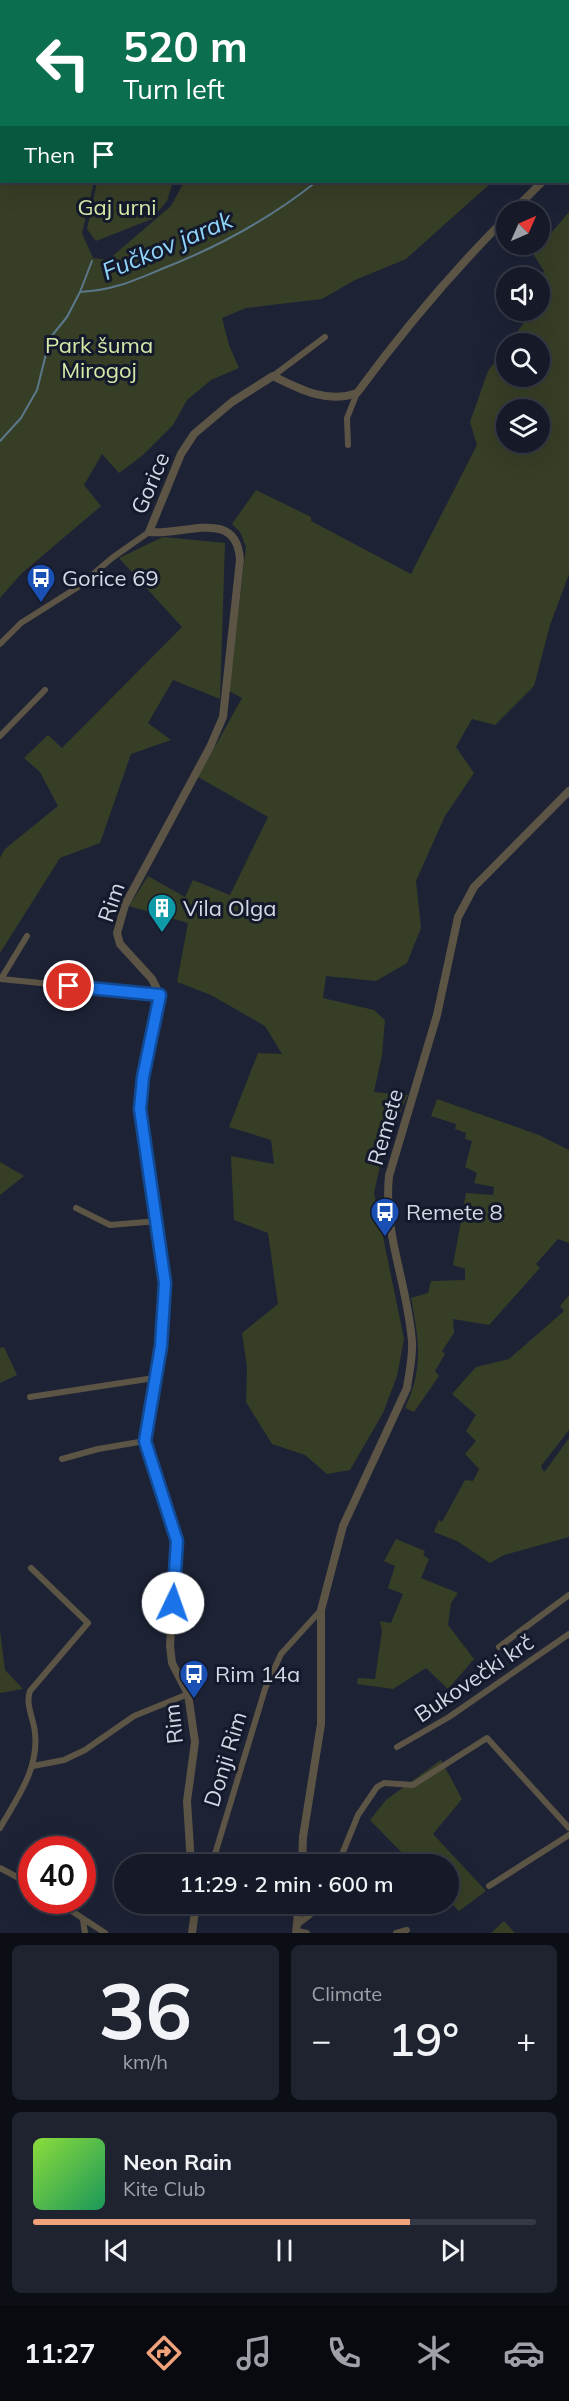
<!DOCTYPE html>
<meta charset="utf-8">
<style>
:root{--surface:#161a28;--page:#1f2330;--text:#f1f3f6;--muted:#9ea1a8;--line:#353845;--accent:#f0a27a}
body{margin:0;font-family:Mulish,sans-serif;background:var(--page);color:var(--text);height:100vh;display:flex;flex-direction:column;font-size:22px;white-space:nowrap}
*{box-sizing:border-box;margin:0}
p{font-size:20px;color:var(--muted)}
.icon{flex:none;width:33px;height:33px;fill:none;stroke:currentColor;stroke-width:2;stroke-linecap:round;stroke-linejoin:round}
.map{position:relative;height:1933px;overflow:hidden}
.panel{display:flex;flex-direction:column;gap:12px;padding:12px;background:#0c0e16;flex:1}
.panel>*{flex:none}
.guide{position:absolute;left:0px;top:0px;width:570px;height:183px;box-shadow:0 6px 24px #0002,0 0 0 2px var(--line);background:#0b6e4f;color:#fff;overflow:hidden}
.needle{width:39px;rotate:45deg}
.tools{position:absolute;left:496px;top:201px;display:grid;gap:12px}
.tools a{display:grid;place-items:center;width:54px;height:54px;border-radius:50%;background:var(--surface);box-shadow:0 6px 24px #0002,0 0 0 2px var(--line);font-size:30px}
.speed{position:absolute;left:18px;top:1836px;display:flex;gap:12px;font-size:30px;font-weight:700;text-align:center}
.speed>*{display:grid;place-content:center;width:78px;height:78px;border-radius:50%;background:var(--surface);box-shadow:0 6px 24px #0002,0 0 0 2px var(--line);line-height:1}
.speed .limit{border:9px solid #d22;background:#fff;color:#111}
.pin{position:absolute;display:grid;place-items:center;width:51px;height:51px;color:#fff;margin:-26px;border:3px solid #fff;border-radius:50%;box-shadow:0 2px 6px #0007}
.me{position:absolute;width:66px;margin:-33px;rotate:3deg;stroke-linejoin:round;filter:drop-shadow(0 0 4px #0008)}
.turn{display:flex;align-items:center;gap:21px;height:126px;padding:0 24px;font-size:27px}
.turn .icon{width:78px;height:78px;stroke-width:2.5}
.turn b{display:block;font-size:42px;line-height:51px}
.then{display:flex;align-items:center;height:57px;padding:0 24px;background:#0003;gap:12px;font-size:22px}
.big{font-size:45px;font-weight:600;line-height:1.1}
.panel .tile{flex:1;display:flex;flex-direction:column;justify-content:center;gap:9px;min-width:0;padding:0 21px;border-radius:9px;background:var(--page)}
.panel .dial{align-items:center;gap:0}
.dial b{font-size:78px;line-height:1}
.song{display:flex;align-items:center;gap:18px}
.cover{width:72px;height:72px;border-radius:9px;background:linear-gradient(135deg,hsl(90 70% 55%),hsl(150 70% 35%))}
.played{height:6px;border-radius:3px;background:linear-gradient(90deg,var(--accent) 75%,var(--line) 75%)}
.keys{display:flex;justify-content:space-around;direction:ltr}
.heat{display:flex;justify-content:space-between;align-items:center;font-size:33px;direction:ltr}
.panel .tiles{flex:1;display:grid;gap:12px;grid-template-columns:1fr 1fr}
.tile:last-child{grid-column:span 2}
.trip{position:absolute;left:114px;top:1854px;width:345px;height:60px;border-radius:30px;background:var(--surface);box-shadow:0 6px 24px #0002,0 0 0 2px var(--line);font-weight:600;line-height:60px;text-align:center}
.dock{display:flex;height:96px;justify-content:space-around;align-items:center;background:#090a10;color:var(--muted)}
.dock .icon{width:42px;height:42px}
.dock .on{color:var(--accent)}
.dock b{font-size:27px;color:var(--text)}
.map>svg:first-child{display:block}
.green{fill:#373e26;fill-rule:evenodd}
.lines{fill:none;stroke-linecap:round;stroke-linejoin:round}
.stream{stroke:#5b788b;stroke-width:2}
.minor{stroke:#5c5444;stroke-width:6}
.tertiary{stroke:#5c5444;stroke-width:8}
.route-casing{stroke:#114b97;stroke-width:15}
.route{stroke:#1a73e8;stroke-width:10}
.labels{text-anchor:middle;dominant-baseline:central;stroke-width:6;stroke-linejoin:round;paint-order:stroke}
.park-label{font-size:22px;fill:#d5eaa8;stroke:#141a2b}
.street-label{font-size:22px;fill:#d4d8e4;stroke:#141a2b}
.poi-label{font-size:22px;fill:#d4d8e4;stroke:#141a2b;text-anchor:start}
.water-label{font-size:24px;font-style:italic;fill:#8fd4fb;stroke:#141a2b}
</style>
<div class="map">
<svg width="569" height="1933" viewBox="0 0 569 1933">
<rect width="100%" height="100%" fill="#1d2335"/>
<g class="green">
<path d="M0 0H239L2 2V182H94L82 233 93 258 108 260 171 206 184 182H492L406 259 355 280 322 299 246 308 222 318 229 345 239 368 211 380 187 400 173 425 143 455 119 473 102 454 84 485 101 506 21 574 0 598Z"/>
<path d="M254 0H554L253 1Z"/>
<path d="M97 182H173L167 201 152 219 96 241 87 229Z"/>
<path d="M569 212V574L550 625 534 686 495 725 472 719 456 747 474 773 445 816 416 881 421 928 407 963 376 981 326 976 323 998 374 1010 385 1020 382 1055 374 1092 408 1095 384 1148 374 1193 404 1339 397 1376 383 1413 350 1470 327 1474 305 1455 272 1444 246 1402 247 1367 242 1333 278 1304 268 1233 234 1220 231 1156 274 1164 271 1140 229 1127 258 1053 282 1054 265 1026 211 995 177 982 188 923 129 906 148 876 185 897 193 880 230 895 268 817 198 777 242 698 229 691 246 547 240 532 232 524 256 490 311 517V521L411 574 477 445 470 422 488 371 507 346V376H540V344L509 343 523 324 529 311 540 310V282L544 271 533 254ZM507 410H540V442H507Z"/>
<path d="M163 537 225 543 220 699 173 680 148 723 171 740 131 754 100 843 60 858 0 953V858L5 849 58 806 40 772 24 758 48 735 62 748 182 627 119 558Z"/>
<path d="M437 1099 539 1135 569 1150V1243L558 1239 536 1264 540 1268 489 1325 453 1319 454 1333 442 1351 445 1354 435 1371 439 1376 414 1412 405 1408C424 1367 419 1341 411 1298L428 1293 431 1281 465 1280V1269L453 1265 466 1193 493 1195 494 1187 474 1183 477 1173 465 1167 472 1141 465 1139 466 1133 455 1129 456 1124 431 1116Z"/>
<path d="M0 1162 24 1176 0 1195Z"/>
<path d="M569 1295V1430L541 1466 544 1472 546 1470 569 1438V1537L504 1555 490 1563 457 1541 434 1532 439 1520 442 1522 465 1480 473 1481 479 1469 465 1454 476 1441 466 1431 476 1415 452 1394 476 1367 509 1359 564 1311 560 1306Z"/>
<path d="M4 1347 17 1375 0 1383V1348Z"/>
<path d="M396 1539 425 1551 423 1555 429 1559 421 1578 458 1593 451 1603 448 1625 474 1659 448 1689 426 1668 393 1689 357 1684 358 1678 375 1679 382 1631 380 1621 391 1623 403 1594 388 1588 395 1566 384 1561Z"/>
<path d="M0 1631 5 1670 23 1689 0 1693Z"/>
<path d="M441 1760 462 1799 433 1834 486 1891 459 1911 449 1901 448 1864H413L370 1820 386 1800Z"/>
<path d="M504 1921 515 1933H491Z"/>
</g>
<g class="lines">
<g class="stream">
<path d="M494 2 495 0"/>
<path d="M80 292 92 261"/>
<path d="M0 441 21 418 37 390 50 338 67 317 80 292C114 290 133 281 164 268 220 246 268 220 316 182"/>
</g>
<g class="minor">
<path d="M568 89H569"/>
<path d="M273 376 325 337"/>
<path d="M348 445 347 418 357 393"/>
<path d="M0 644 21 623 78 587 112 558 149 532"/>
<path d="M0 736 45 690"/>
<path d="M27 936 1 979 160 995"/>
<path d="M76 1208 110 1225 158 1221"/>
<path d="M30 1397 154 1378"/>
<path d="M62 1459 98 1449 145 1441"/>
<path d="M499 1647 569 1595"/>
<path d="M397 1747 449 1717 569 1634"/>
<path d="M33 1766 64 1760 85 1750 134 1716 188 1694"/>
<path d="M0 1828C17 1798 39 1769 35 1733 34 1719 25 1705 30 1691L88 1623 31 1568"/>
<path d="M212 1864 265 1689 281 1654 321 1610"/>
<path d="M338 1864 358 1815 377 1787 384 1783 413 1785 487 1738 569 1828"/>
<path d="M0 1868 32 1885"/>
<path d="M489 1886 569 1835"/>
<path d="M55 1900 105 1933"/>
<path d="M83 1920 85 1933"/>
<path d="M298 1924 310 1915 316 1904"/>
<path d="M297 1931 307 1933"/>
<path d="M396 1933 407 1930"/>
</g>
<g class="tertiary">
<path d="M568 148 569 147"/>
<path d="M512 212 542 182"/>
<path d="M191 1864 187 1801 195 1742 188 1694 172 1663 170 1646 177 1541 145 1441 161 1346 165 1283 140 1109 143 1077 160 995 152 979 120 944 117 933 125 905 210 747 223 717 240 560C237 507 184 536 149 532L181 454 194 434 232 402 273 376C299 389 327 404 357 393 404 329 451 273 507 217"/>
<path d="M302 1864 303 1837 321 1724V1610L343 1526 407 1388C409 1373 413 1357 412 1342 408 1285 383 1233 389 1176L437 1015 458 917 474 887 569 791"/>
<path d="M192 1933 196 1904"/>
<path d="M296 1933 299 1904"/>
</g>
</g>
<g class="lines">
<g class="route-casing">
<path id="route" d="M69 986 160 995 143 1077 140 1109 165 1283 161 1346 145 1441 177 1541 173 1603"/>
</g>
<use href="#route" class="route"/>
</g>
<defs>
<g id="bus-pin" transform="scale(1.5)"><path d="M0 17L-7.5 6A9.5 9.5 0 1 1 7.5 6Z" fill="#1a4fb4" stroke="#141a2b"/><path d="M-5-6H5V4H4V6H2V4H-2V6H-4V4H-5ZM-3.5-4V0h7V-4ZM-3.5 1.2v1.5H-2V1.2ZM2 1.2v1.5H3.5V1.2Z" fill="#fff"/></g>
<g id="building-pin" transform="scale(1.5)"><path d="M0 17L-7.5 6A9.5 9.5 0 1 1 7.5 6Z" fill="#0f9aa8" stroke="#141a2b"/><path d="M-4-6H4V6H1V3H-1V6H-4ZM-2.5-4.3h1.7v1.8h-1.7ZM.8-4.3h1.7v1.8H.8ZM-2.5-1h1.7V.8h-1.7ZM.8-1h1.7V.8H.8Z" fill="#fff"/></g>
</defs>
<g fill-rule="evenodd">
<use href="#bus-pin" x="41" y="578"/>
<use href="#building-pin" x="162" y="908"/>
<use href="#bus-pin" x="385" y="1212"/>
<use href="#bus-pin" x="194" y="1674"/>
</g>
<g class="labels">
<g class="park-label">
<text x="117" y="207">Gaj urni</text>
<text x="99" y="345">Park šuma<tspan x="99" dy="25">Mirogoj</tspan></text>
</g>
<g class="street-label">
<text transform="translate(150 483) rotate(-67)">Gorice</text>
<text transform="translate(111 902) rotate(-71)">Rim</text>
<text transform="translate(385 1127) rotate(-74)">Remete</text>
<text transform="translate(474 1678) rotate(-34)">Bukovečki krč</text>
<text transform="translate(173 1724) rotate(-96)">Rim</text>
<text transform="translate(225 1759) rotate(-73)">Donji Rim</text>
</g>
<g class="poi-label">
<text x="62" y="578">Gorice 69</text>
<text x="183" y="908">Vila Olga</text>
<text x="406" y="1212">Remete 8</text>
<text x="215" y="1674">Rim 14a</text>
</g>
<g class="water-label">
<text transform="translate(167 245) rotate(-23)">Fučkov jarak</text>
</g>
</g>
</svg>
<div class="tools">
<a><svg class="needle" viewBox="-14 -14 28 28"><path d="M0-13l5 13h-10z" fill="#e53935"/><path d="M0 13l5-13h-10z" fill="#9ea1a8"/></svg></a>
<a><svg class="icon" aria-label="sound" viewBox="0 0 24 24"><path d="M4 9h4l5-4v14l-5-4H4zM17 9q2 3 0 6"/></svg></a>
<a><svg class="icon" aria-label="search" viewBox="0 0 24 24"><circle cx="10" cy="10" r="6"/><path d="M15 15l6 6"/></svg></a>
<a><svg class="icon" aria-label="layers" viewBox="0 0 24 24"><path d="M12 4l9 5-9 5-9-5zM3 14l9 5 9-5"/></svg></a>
</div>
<div class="speed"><div class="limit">40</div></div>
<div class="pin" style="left:69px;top:986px;background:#d93025"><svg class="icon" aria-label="arrive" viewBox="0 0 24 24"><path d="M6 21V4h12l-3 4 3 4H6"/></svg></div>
<svg class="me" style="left:173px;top:1603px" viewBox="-20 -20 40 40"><circle r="19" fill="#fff"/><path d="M0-13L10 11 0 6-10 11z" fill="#1a73e8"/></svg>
<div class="trip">11:29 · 2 min · 600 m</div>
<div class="guide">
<div class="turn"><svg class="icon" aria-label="left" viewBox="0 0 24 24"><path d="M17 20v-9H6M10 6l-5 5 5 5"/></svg><div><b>520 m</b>Turn left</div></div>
<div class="then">Then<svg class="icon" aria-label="arrive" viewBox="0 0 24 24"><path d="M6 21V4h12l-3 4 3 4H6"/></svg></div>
</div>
</div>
<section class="panel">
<div class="tiles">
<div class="tile dial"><b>36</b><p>km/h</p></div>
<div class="tile"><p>Climate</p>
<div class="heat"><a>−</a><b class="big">19°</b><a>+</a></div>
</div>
<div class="tile">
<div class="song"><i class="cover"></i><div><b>Neon Rain</b><p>Kite Club</p></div></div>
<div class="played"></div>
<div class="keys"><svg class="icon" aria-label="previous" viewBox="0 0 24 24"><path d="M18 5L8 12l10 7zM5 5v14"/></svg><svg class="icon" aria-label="pause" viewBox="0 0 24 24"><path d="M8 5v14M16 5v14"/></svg><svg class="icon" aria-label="next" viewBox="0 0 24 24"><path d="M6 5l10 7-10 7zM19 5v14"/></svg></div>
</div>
</div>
</section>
<nav class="dock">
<b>11:27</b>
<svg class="icon on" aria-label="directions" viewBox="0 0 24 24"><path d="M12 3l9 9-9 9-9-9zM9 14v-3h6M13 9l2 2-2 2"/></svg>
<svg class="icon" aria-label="music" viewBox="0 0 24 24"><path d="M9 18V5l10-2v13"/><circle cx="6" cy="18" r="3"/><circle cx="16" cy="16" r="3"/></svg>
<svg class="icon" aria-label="phone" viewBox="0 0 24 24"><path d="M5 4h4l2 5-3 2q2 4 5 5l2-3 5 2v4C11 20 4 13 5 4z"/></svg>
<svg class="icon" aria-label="climate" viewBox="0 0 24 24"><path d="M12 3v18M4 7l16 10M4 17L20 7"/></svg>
<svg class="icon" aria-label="car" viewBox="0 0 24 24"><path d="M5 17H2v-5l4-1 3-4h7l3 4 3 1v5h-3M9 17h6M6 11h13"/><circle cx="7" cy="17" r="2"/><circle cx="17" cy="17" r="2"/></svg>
</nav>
